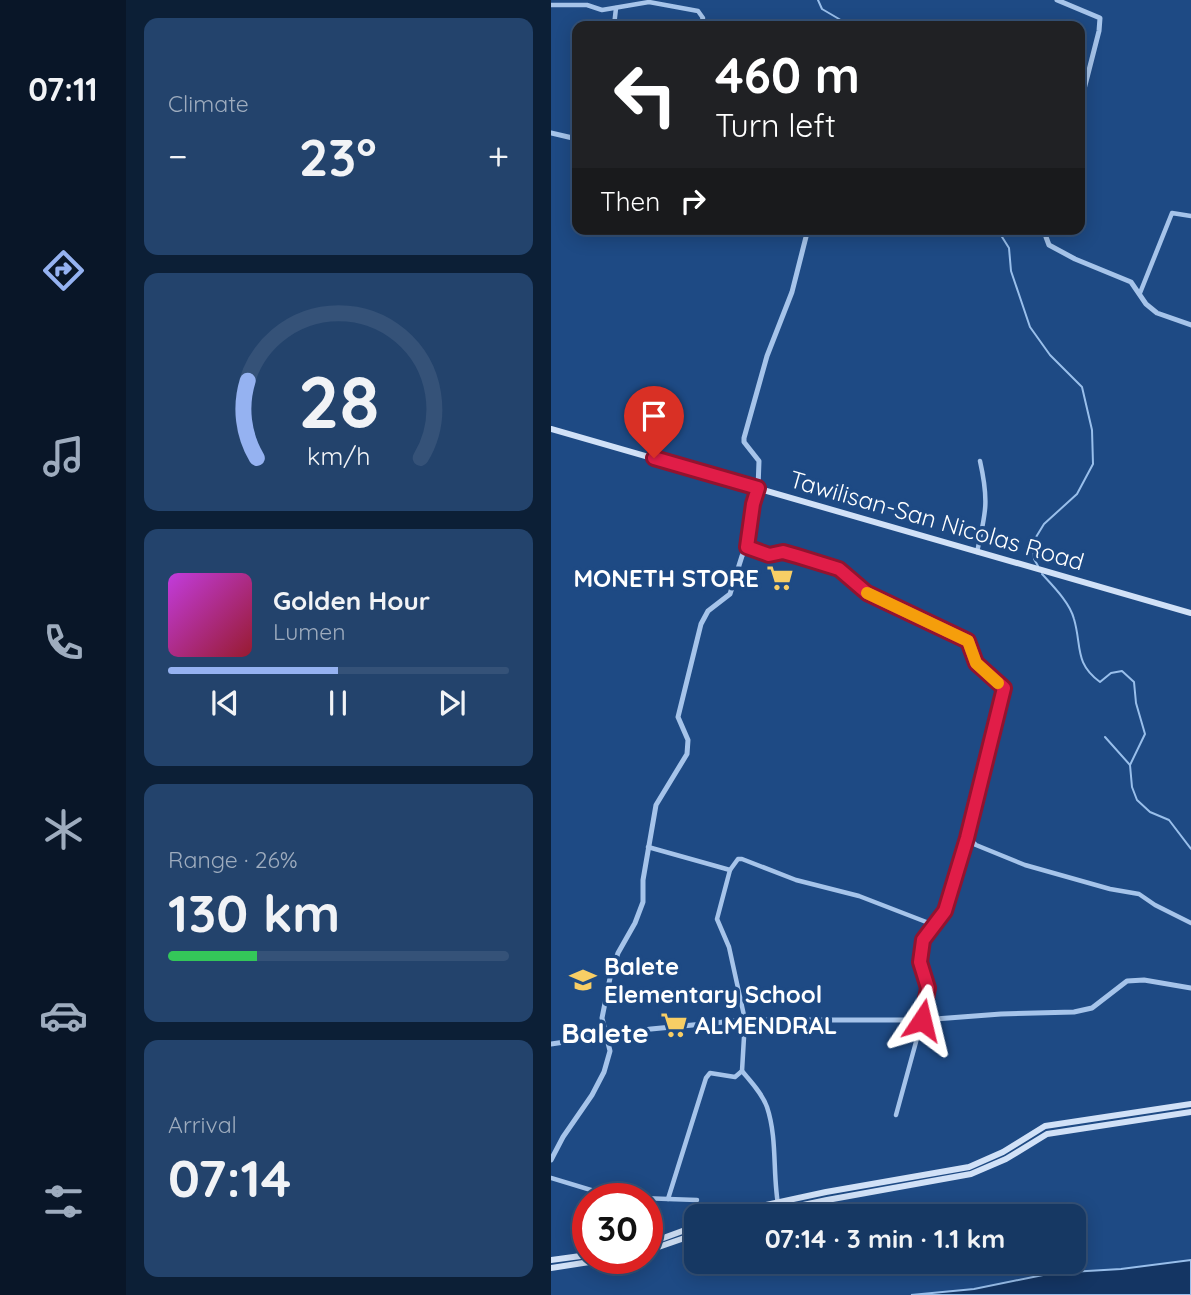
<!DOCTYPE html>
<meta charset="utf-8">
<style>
:root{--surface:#163863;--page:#23436c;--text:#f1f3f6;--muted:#9eacbe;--line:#355278;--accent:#95b2f1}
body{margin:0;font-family:Quicksand,sans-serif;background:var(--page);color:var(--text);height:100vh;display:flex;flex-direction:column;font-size:26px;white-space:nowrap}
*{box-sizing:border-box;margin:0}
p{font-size:23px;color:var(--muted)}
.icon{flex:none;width:38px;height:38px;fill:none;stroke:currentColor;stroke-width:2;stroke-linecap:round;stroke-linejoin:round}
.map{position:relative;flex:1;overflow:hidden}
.drawer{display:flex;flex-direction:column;gap:18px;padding:18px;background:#0c1f36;width:425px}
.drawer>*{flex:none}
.top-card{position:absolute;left:21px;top:21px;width:513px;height:214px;border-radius:14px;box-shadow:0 4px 18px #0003,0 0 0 2px var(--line);background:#202124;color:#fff;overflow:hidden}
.speed{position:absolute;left:21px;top:1183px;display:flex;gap:14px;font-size:35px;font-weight:700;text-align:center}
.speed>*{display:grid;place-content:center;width:91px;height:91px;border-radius:50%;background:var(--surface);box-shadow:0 4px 18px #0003,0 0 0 2px var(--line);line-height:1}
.speed .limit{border:10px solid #d22;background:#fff;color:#111}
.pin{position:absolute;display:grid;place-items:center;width:60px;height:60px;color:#fff;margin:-72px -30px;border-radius:50% 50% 50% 0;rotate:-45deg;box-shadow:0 0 7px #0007}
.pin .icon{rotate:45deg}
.me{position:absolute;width:77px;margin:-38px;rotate:10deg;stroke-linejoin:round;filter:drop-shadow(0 0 5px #0008)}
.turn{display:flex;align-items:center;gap:24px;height:147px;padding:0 28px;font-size:32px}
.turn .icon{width:91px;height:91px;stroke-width:2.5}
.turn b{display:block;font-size:49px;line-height:60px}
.then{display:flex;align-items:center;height:66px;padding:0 28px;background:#0003;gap:14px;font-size:26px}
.big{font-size:52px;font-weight:800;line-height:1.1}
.drawer .card{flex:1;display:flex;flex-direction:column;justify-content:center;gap:10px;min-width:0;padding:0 24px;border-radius:14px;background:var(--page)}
.drawer .dial{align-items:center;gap:0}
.dial svg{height:182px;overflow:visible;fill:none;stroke:var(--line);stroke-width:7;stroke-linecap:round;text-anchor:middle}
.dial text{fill:var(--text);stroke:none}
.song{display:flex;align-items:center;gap:21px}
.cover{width:84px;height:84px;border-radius:10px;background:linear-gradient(135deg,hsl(290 70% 55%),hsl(350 70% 35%))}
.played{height:7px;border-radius:4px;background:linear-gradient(90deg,var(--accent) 50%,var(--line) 50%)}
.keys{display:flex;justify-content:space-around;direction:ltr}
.heat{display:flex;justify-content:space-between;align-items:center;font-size:38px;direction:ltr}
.charge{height:10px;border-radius:5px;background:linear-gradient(90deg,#34c759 26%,var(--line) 0)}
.trip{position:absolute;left:133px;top:1204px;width:402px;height:70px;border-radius:14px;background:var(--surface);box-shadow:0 4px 18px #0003,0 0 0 2px var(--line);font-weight:800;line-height:70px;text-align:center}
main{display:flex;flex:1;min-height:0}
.tabs{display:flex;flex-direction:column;width:126px;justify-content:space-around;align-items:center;background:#091628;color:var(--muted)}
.tabs .icon{width:49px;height:49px}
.tabs .current{color:var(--accent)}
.tabs b{font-size:32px;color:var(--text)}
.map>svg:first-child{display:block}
.water{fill:#143563;stroke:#99bfeb;stroke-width:2}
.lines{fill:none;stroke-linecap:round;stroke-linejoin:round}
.stream{stroke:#99bfeb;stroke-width:2}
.minor{stroke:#a6c4ea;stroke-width:4.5}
.tertiary{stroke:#a6c4ea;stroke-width:5}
.secondary{stroke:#d1e1f7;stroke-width:6}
.route-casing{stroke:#92132f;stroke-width:18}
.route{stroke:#e11d48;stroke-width:12}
.slow{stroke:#f59e0b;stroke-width:12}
.labels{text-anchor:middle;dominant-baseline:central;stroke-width:7;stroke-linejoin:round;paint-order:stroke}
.street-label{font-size:24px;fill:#fff;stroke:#1e4a84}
.poi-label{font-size:24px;font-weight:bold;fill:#fff;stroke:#1e4a84;text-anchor:start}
.quarter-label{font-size:28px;font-weight:bold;fill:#fff;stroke:#1e4a84}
</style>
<main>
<nav class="tabs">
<b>07:11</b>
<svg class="icon current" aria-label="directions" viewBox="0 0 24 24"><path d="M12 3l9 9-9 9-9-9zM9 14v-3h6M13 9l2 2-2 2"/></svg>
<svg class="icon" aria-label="music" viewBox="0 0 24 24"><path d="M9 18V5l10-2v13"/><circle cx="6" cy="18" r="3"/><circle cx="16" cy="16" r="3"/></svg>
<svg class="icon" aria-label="phone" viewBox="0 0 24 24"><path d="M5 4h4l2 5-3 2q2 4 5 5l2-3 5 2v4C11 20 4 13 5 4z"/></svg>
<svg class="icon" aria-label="climate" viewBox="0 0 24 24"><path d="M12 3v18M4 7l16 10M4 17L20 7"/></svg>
<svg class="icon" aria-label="car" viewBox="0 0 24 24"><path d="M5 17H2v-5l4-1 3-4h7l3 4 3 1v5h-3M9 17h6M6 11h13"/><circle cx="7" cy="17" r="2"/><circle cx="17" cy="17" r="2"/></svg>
<svg class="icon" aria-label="filters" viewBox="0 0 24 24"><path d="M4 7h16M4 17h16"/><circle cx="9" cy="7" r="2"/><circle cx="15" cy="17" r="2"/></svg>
</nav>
<section class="drawer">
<div class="card"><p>Climate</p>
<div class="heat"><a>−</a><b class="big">23°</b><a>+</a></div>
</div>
<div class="card dial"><svg viewBox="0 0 100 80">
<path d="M14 69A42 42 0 1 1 86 69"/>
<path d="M14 69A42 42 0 0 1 10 35" stroke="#95b2f1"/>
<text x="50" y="56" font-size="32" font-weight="700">28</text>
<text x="50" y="72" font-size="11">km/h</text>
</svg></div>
<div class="card">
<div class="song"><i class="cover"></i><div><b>Golden Hour</b><p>Lumen</p></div></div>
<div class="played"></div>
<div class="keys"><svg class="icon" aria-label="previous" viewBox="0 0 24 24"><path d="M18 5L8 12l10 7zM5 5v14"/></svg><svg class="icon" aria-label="pause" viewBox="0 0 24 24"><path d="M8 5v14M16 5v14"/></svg><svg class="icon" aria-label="next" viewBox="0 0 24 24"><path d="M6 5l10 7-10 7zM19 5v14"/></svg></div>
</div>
<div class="card"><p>Range · 26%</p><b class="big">130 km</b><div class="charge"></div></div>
<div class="card"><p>Arrival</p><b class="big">07:14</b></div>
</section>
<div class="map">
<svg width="640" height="1295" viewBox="0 0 640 1295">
<rect width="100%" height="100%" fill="#1e4a84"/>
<path class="water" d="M640 1260V1295H360L423 1289 502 1273 570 1269Z"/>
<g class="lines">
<g class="stream">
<path d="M267 0 271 9 300 26"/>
<path d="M446 229 458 248 460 271 479 327 499 355 531 387 541 430 542 464 526 494 493 524 482 542 483 559 487 566"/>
<path d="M491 574C502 586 519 603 523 619 531 646 523 663 549 682L560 673 571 671 583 682 585 703 594 734 579 765 581 787 586 800 599 812 618 820 640 849"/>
<path d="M554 737 579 765"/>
</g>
<g class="minor">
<path d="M0 5H36L51 10 98 2 147 11 152 18 148 26"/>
<path d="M63 26 65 8"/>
<path d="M589 293 621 213 640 216"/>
<path d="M196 547 218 555 232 553 246 556 288 569 316 592 417 641 425 663 453 688 417 838 425 845 474 865 559 889 588 894 604 905 640 923"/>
<path d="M426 552C435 512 438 501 429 461"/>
<path d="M97 847 179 870 166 919 178 947 194 1020 191 1071C200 1082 211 1093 216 1107 227 1140 221 1176 228 1210"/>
<path d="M179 870 187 859H191L245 880 308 896 383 925"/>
<path d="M345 1115 371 1020 377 988 369 962 372 940 394 911 417 838"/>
<path d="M0 1178 63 1197 117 1199 155 1078 159 1073 184 1077 191 1071"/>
<path d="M117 1199 146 1200"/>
</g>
<g class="tertiary">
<path d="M506 0 549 18 548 31 528 109"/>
<path d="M0 133 26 139"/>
<path d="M497 229 495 237 498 245 524 259 580 282 595 304 606 313 640 325"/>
<path d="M0 1044 100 1029 194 1020H371L450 1014 523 1012 541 1008 576 981 593 980 640 988"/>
<path d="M0 1160 12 1137 41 1095 53 1072 59 1051 51 1018 59 978 67 953 84 923 92 902V880L105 805 136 754 137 740 127 717 150 624 157 611 179 594 191 556 196 547 207 488 208 461 193 442V438L216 356 241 292 257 229"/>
</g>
<g class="secondary">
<path d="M0 429 640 613"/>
<path d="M174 1216 205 1207 275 1192 418 1167 452 1152 494 1126 640 1104"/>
<path d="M200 1216 276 1200 420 1174 455 1159 496 1134 640 1112"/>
<path d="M96 1244 145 1226"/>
<path d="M96 1251 145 1234"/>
<path d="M0 1260 37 1255"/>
<path d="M0 1268 64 1258"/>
</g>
</g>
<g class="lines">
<g class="route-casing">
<path id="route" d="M103 458 207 488 202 504 196 547 218 555 232 552 246 556 288 569 316 593 417 641 425 663 453 688 416 838 394 911 372 940 369 962 377 988 371 1020"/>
</g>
<use href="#route" class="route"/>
<path class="slow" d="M316 593 417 641 425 663 447 683"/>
</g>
<defs>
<g id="supermarket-bare" transform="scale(2.1)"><path d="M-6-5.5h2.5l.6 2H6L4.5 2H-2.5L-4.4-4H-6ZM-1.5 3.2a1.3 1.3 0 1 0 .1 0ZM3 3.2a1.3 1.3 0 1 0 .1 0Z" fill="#f8ce65" stroke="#1e4a84" stroke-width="2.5" paint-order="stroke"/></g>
<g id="school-bare" transform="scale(2.1)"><path d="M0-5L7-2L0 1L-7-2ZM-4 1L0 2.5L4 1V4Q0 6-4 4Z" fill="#f8ce65" stroke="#1e4a84" stroke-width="2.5" paint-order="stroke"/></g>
</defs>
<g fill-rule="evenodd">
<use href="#supermarket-bare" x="229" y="578"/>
<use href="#school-bare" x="32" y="980"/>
<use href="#supermarket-bare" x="123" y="1025"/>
</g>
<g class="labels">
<g class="street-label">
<text transform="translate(386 520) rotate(16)">Tawilisan-San Nicolas Road</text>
</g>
<g class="poi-label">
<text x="208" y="578" text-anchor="end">MONETH STORE</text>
<text x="53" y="966">Balete<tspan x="53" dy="28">Elementary School</tspan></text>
<text x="144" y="1025">ALMENDRAL</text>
</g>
<g class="quarter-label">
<text x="54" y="1032">Balete</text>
</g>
</g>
</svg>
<div class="speed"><div class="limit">30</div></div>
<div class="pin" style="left:103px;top:458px;background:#d93025"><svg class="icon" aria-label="arrive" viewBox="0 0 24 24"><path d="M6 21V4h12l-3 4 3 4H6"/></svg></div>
<svg class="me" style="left:371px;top:1020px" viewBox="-20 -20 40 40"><path d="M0-17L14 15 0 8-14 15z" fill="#e11d48" stroke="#fff" stroke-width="4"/></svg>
<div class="trip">07:14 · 3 min · 1.1 km</div>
<div class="top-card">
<div class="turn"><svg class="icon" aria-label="left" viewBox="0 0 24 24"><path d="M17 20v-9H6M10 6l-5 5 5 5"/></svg><div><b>460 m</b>Turn left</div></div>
<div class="then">Then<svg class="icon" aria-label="right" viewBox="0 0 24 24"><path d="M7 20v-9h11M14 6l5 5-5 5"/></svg></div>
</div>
</div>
</main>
